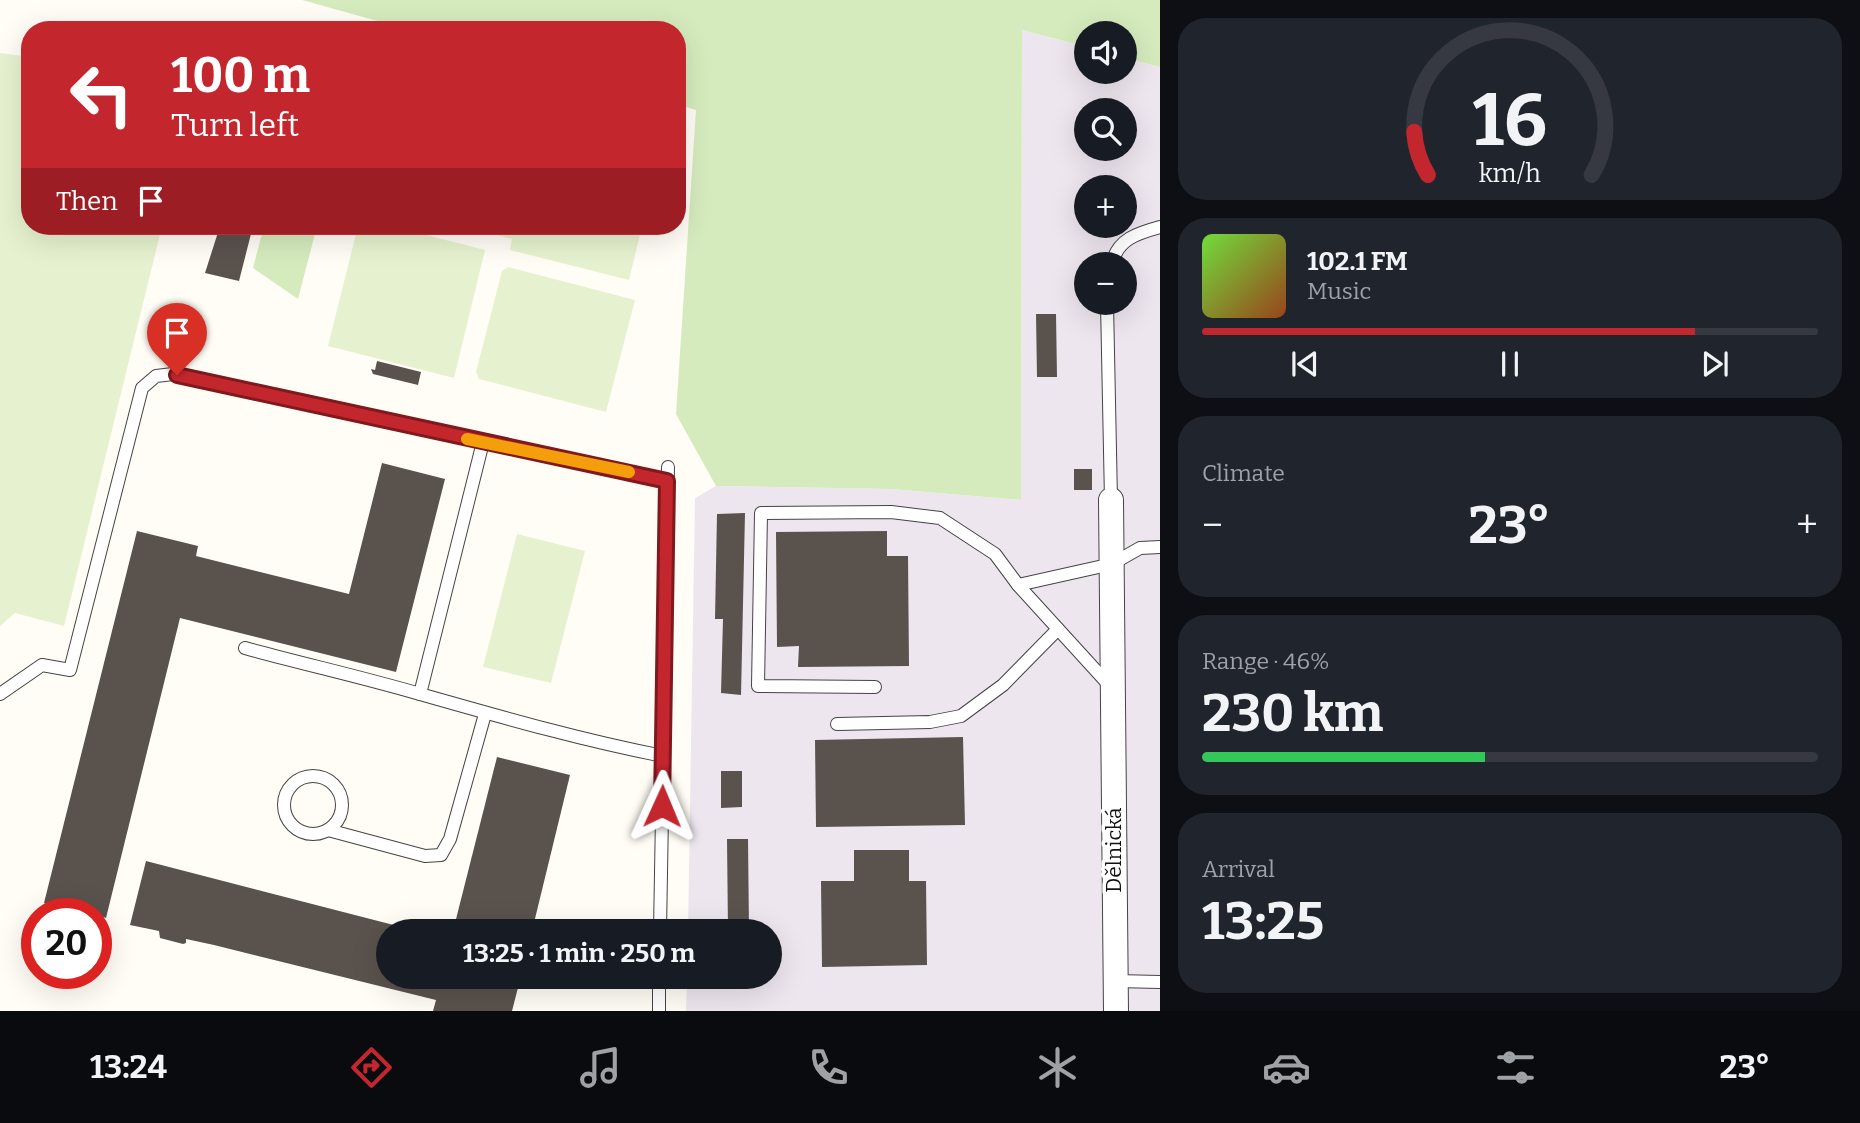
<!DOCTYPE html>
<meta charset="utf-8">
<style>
:root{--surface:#171b24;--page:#20242c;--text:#f1f3f6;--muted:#9ea1a6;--line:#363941;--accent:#c4262e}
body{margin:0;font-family:Bitter,serif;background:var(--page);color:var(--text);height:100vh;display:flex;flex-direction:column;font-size:26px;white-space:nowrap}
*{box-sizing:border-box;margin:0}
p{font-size:23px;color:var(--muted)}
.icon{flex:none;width:38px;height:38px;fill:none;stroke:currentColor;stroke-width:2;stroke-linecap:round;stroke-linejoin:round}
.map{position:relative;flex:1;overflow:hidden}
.panel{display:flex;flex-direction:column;gap:18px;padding:18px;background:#0d0f14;width:700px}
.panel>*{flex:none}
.banner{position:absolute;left:21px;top:21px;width:665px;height:214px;border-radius:28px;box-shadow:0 7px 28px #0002;background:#c4262e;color:#fff;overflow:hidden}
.controls{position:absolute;left:1074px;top:21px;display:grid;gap:14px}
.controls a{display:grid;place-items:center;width:63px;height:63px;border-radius:50%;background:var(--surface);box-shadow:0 7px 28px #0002;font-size:35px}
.speed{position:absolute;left:21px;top:898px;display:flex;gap:14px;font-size:35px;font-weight:700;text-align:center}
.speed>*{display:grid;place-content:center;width:91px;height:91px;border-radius:50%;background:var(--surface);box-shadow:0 7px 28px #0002;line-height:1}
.speed .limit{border:10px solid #d22;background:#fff;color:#111}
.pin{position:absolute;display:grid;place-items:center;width:60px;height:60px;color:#fff;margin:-72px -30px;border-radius:50% 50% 50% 0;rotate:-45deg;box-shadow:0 0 7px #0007}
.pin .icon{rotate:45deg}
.me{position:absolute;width:77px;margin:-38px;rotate:1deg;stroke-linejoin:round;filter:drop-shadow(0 0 5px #0008)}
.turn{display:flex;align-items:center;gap:24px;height:147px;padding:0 35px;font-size:32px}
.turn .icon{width:91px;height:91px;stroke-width:2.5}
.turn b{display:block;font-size:49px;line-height:60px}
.then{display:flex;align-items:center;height:66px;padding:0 35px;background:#0003;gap:14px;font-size:26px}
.big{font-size:52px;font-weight:700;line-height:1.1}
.panel .widget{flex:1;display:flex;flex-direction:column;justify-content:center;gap:10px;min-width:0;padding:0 24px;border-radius:28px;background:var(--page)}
.panel .dial{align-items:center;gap:0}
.dial svg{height:182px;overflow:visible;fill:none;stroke:var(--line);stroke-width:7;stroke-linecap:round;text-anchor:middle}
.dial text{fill:var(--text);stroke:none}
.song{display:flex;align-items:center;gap:21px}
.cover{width:84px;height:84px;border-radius:10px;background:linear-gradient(135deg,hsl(100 70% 55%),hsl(20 70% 35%))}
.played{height:7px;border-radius:4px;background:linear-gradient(90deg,var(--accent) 80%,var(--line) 80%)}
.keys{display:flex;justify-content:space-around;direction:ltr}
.heat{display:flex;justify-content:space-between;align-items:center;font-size:38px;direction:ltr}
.charge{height:10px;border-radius:5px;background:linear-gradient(90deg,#34c759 46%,var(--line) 0)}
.trip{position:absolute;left:376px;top:919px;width:406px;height:70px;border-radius:35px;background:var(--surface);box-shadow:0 7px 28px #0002;font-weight:700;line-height:70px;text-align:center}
.dock{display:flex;height:112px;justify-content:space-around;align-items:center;background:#090b0e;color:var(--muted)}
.dock .icon{width:49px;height:49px}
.dock .selected{color:var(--accent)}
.dock b{font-size:32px;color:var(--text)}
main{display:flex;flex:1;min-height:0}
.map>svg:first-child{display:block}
.industrial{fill:#eee6ef;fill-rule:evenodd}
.green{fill:#d5ebbd}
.pitch{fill:#e6f2cf}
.building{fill:#5a524d}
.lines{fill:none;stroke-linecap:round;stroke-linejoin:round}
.lane-casing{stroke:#444;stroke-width:14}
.street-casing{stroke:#444;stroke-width:26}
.lane{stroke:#fff;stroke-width:12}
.street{stroke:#fff;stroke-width:24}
.route-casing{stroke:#7f191e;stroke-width:18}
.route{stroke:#c4262e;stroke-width:12}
.slow{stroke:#f59e0b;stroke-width:12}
.labels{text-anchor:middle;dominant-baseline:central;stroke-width:7;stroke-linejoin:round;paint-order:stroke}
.street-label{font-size:21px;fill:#111;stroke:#fff}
</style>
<main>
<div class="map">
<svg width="1160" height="1011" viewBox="0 0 1160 1011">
<rect width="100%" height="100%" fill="#fffdf5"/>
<path class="industrial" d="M1022 30 1087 47V72H1125V58L1160 67V1011H686L687 977 770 976V931H688L695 498 716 486 891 489 1021 500ZM1087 110H1125V149H1087ZM1087 187H1125V226H1087ZM1087 264H1125V303H1087Z"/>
<g class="green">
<path d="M302 0H1160V67L1125 58V33H1087V47L1022 30 1021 500 891 489 716 486 676 414 696 110 677 104V30H410Z"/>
<path d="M264 226H317L298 299 253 268Z"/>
</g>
<g class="pitch">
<path d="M0 53 30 57V226H162L64 626 15 613 0 626Z"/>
<path d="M358 226H391L485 250 454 378 328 346Z"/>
<path d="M459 226H642L629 280 510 250 512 239Z"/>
<path d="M508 267 635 300 606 412 479 379 476 372 502 271Z"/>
<path d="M517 534 585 551 551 683 483 667Z"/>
</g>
<g class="building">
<path d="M220 226H253L239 281 205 273Z"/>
<path d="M1036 314H1056L1057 377H1037Z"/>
<path d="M377 361 421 372 418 385 373 374 371 369 375 370Z"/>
<path d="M382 463 445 479 396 672 180 618 106 918 96 914 44 903 137 531 198 546 196 556 349 594Z"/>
<rect x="1074" y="469" width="18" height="21"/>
<path d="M745 513 741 695 721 693 723 619H715L717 514Z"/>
<path d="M887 531V556H908L909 666 798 667 799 646 777 647 776 532Z"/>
<path d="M963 737 965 825 816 827 815 740Z"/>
<path d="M497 757 570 775 532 931H453Z"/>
<path d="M721 771H742V807L721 808Z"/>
<path d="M727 839H748L749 931H728Z"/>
<path d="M854 850H909V881H926L927 965 822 967 821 881H854Z"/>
<path d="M146 861 413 930 388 931V976H521L512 1011H433L436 1000 214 945 186 939V943L183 944 160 938 159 931 130 925Z"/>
</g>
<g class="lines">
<g class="lane-casing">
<g id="lane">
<path d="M1112 264C1117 239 1138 233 1160 227"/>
<path d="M1107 303 1111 500"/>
<path d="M1018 585 1112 564 1140 548 1160 547"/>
<path d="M245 648C303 664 362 677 420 694 501 717 581 740 663 756"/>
<path d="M875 687 758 686 761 513 891 512 940 518 995 554 1018 585 1110 686"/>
<path d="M0 694 42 665 70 670 142 388 156 376 173 374 668 481"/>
<path d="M420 694 483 442"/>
<path d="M837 724 930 722 961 716 1003 685 1058 629"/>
<circle cx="313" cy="805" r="29"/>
<path d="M328 830 425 856 441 855 450 839 485 714"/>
<path d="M660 931 668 467"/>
<path d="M1115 981 1160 982"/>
<path d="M659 1011V976"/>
</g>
</g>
<g class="street-casing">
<path id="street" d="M1111 500 1116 1011"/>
</g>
<use href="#lane" class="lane"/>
<use href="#street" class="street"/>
</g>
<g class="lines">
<g class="route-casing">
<path id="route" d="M177 375 667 481 662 806"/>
</g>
<use href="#route" class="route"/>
<path class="slow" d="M467 439 629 472"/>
</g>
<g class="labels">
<g class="street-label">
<text transform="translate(1114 850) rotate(-90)">Dělnická</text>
</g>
</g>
</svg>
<div class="controls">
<a><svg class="icon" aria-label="sound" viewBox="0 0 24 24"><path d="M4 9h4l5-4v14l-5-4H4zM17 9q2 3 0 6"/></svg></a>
<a><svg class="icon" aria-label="search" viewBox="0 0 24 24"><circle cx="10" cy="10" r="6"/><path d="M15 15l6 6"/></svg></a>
<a>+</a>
<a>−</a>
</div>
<div class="speed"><div class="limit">20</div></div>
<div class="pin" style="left:177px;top:375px;background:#d93025"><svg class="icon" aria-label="arrive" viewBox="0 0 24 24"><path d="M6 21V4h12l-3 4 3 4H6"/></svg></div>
<svg class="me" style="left:662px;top:806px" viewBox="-20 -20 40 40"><path d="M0-17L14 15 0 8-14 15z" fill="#c4262e" stroke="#fff" stroke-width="4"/></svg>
<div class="trip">13:25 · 1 min · 250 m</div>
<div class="banner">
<div class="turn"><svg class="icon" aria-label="left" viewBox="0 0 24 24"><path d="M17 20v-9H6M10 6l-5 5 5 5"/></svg><div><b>100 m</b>Turn left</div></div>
<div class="then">Then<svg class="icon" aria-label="arrive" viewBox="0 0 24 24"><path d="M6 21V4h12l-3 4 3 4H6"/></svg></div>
</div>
</div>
<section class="panel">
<div class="widget dial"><svg viewBox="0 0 100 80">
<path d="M14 69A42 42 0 1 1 86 69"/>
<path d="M14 69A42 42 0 0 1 8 50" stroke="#c4262e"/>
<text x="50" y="56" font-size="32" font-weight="700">16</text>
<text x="50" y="72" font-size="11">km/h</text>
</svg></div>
<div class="widget">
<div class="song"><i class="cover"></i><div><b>102.1 FM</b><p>Music</p></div></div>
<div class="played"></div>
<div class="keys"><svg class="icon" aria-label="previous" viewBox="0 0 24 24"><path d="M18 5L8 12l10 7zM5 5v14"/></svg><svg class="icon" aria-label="pause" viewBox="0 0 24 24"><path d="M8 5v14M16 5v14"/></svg><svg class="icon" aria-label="next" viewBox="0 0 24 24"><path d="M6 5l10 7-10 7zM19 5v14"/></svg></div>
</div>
<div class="widget"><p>Climate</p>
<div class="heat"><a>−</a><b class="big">23°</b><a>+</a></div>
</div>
<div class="widget"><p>Range · 46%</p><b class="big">230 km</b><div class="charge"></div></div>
<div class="widget"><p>Arrival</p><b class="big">13:25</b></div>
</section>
</main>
<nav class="dock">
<b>13:24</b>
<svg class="icon selected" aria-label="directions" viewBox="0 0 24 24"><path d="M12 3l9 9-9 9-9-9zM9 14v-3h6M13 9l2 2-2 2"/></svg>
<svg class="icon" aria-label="music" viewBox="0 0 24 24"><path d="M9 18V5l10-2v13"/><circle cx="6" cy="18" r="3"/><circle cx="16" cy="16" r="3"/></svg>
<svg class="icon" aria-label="phone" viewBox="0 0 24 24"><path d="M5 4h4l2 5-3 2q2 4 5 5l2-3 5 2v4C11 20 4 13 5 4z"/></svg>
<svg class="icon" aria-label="climate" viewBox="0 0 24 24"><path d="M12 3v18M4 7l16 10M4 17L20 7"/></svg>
<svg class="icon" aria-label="car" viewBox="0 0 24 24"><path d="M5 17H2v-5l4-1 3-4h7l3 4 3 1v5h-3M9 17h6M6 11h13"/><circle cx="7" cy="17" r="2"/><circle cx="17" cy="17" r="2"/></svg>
<svg class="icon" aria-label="filters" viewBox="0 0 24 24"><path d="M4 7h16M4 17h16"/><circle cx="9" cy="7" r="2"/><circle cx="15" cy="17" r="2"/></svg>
<b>23°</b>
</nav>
